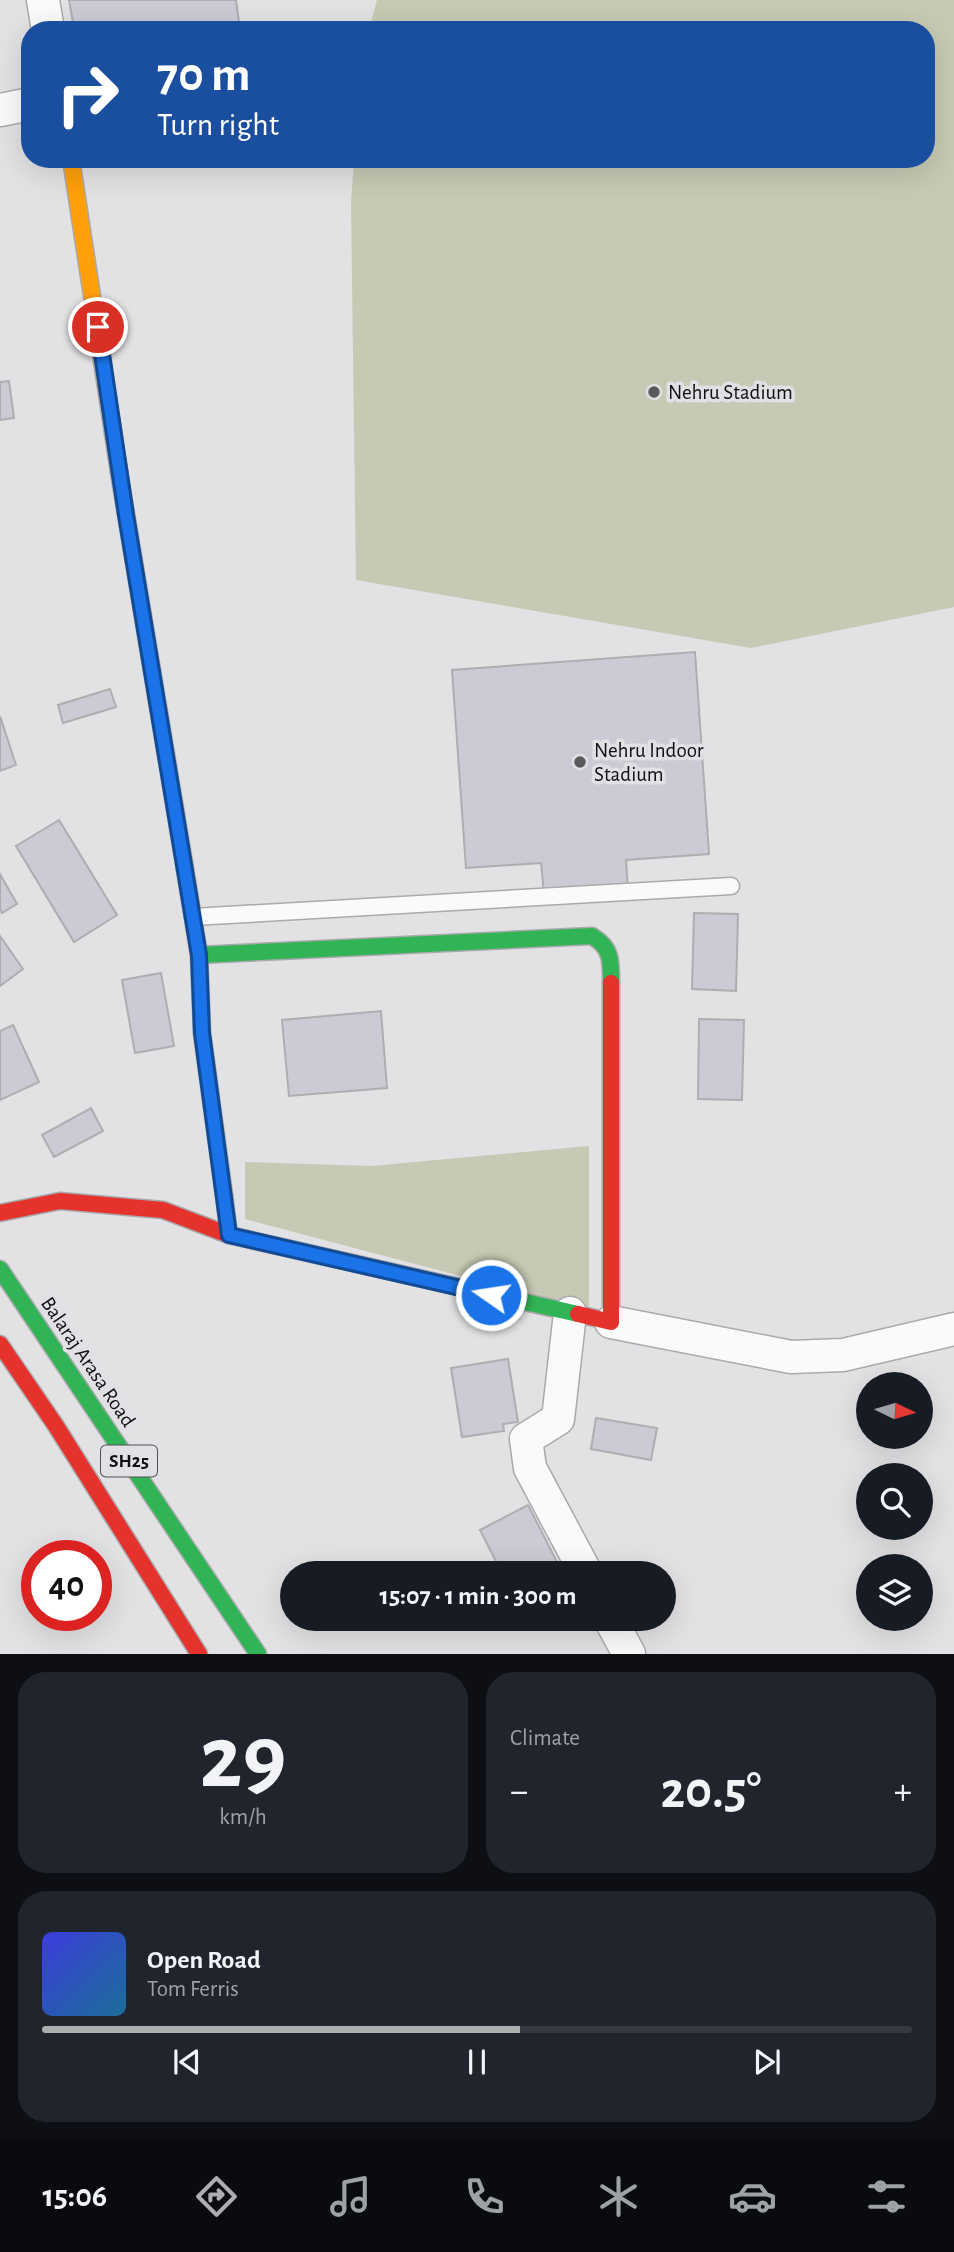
<!DOCTYPE html>
<meta charset="utf-8">
<style>
:root{--surface:#171b24;--page:#20242c;--text:#f1f3f6;--muted:#9ea1a6;--line:#363941;--accent:#adaeb0}
body{margin:0;font-family:"Alegreya Sans",sans-serif;background:var(--page);color:var(--text);height:100vh;display:flex;flex-direction:column;font-size:26px;white-space:nowrap}
*{box-sizing:border-box;margin:0}
p{font-size:23px;color:var(--muted)}
.icon{flex:none;width:38px;height:38px;fill:none;stroke:currentColor;stroke-width:2;stroke-linecap:round;stroke-linejoin:round}
.map{position:relative;height:1654px;overflow:hidden}
.panel{display:flex;flex-direction:column;gap:18px;padding:18px;background:#0d0f14;flex:1}
.panel>*{flex:none}
.hud{position:absolute;left:21px;top:21px;width:914px;height:147px;border-radius:28px;box-shadow:0 7px 28px #0002;background:#1a4fa0;color:#fff;overflow:hidden}
.needle{width:46px;rotate:95deg}
.buttons{position:absolute;left:856px;top:1372px;display:grid;gap:14px}
.buttons a{display:grid;place-items:center;width:77px;height:77px;border-radius:50%;background:var(--surface);box-shadow:0 7px 28px #0002;font-size:35px}
.speed{position:absolute;left:21px;top:1540px;display:flex;gap:14px;font-size:35px;font-weight:700;text-align:center}
.speed>*{display:grid;place-content:center;width:91px;height:91px;border-radius:50%;background:var(--surface);box-shadow:0 7px 28px #0002;line-height:1}
.speed .limit{border:10px solid #d22;background:#fff;color:#111}
.pin{position:absolute;display:grid;place-items:center;width:60px;height:60px;color:#fff;margin:-30px;border:4px solid #fff;border-radius:50%;box-shadow:0 2px 7px #0007}
.me{position:absolute;width:77px;margin:-38px;rotate:283deg;stroke-linejoin:round;filter:drop-shadow(0 0 5px #0008)}
.turn{display:flex;align-items:center;gap:24px;height:147px;padding:0 21px;font-size:32px}
.turn .icon{width:91px;height:91px;stroke-width:2.5}
.turn b{display:block;font-size:49px;line-height:60px}
.big{font-size:52px;font-weight:700;line-height:1.1}
.panel .card{flex:1;display:flex;flex-direction:column;justify-content:center;gap:10px;min-width:0;padding:0 24px;border-radius:28px;background:var(--page)}
.panel .dial{align-items:center;gap:0}
.dial b{font-size:91px;line-height:1}
.song{display:flex;align-items:center;gap:21px}
.cover{width:84px;height:84px;border-radius:10px;background:linear-gradient(135deg,hsl(240 70% 55%),hsl(200 70% 35%))}
.played{height:7px;border-radius:4px;background:linear-gradient(90deg,var(--accent) 55%,var(--line) 55%)}
.keys{display:flex;justify-content:space-around;direction:ltr}
.heat{display:flex;justify-content:space-between;align-items:center;font-size:38px;direction:ltr}
.panel .tiles{flex:1;display:grid;gap:18px;grid-template-columns:1fr 1fr}
.card:last-child{grid-column:span 2}
.trip{position:absolute;left:280px;top:1561px;width:396px;height:70px;border-radius:35px;background:var(--surface);box-shadow:0 7px 28px #0002;font-weight:700;line-height:70px;text-align:center}
.dock{display:flex;height:112px;justify-content:space-around;align-items:center;background:#090b0e;color:var(--muted)}
.dock .icon{width:49px;height:49px}
.dock .current{color:var(--accent)}
.dock b{font-size:32px;color:var(--text)}
.map>svg:first-child{display:block}
.green{fill:#c7c9b4}
.building{fill:#cbcbd5;stroke:#aeadb0;stroke-width:2}
.lines{fill:none;stroke-linecap:round;stroke-linejoin:round}
.lane-casing{stroke:#aaa9ac;stroke-width:19}
.street-casing{stroke:#aaa9ac;stroke-width:35}
.fast-casing{stroke:#aaa9ac;stroke-width:19}
.slow-casing{stroke:#aaa9ac;stroke-width:19}
.jam-casing{stroke:#aaa9ac;stroke-width:19}
.lane{stroke:#fbfafb;stroke-width:16}
.street{stroke:#fbfafb;stroke-width:32}
.fast{stroke:#30b455;stroke-width:16}
.slow{stroke:#ff9f0a;stroke-width:16}
.jam{stroke:#e5322d;stroke-width:16}
.route-casing{stroke:#114b97;stroke-width:18}
.route{stroke:#1a73e8;stroke-width:12}
.poi-dot{fill:#5a595b;stroke:#e1e0e5;stroke-width:2.5}
.labels{text-anchor:middle;dominant-baseline:central;stroke-width:7;stroke-linejoin:round;paint-order:stroke}
.shield{fill:#e1e0e5;stroke:#4f4e51;stroke-width:2}
.shield-label{font-size:19px;font-weight:bold;fill:#101011}
.poi-label{font-size:21px;fill:#101011;stroke:#e1e0e5;text-anchor:start}
.street-label{font-size:21px;fill:#101011;stroke:#e1e0e5}
</style>
<div class="map">
<svg width="954" height="1654" viewBox="0 0 954 1654">
<rect width="100%" height="100%" fill="#e2e1e4"/>
<g class="green">
<path d="M377 0H954V607L751 648 356 580 351 204 354 159H926V30H369Z"/>
<path d="M589 1146V1310L245 1219V1162L371 1166Z"/>
</g>
<g class="building">
<path d="M69 0H236L240 30H105V23L74 28Z"/>
<path d="M9 381 14 418 0 420V382Z"/>
<path d="M695 652 709 854 626 860 628 889 544 893 541 863 466 868 452 670Z"/>
<path d="M110 689 116 707 63 723 58 705Z"/>
<path d="M0 716 16 765 0 771Z"/>
<path d="M59 820 117 915 74 942 16 846Z"/>
<path d="M0 874 17 904 2 913 0 909Z"/>
<path d="M694 913 738 914 736 991 692 989Z"/>
<path d="M0 936 23 969 0 986Z"/>
<path d="M161 973 174 1046 135 1053 122 980Z"/>
<path d="M381 1011 387 1088 289 1096 282 1020Z"/>
<path d="M699 1019 744 1020 742 1100 698 1099Z"/>
<path d="M13 1025 39 1082 0 1100V1031Z"/>
<path d="M91 1108 103 1131 54 1157 42 1135Z"/>
<path d="M508 1359 518 1422 503 1424 504 1431 462 1437 451 1368Z"/>
<path d="M596 1418 657 1428 651 1460 591 1449Z"/>
<path d="M528 1505 558 1564 540 1573H502L480 1530Z"/>
</g>
<g class="lines">
<g class="lane-casing">
<path id="lane" d="M193 917 731 886"/>
</g>
<g class="street-casing">
<g id="street">
<path d="M43 0 48 30"/>
<path d="M0 110 30 104"/>
<path d="M570 1313 558 1419 526 1439 530 1468 586 1573"/>
<path d="M611 1322 791 1357 843 1355 954 1329"/>
<path d="M610 1619 629 1654"/>
</g>
</g>
<g class="fast-casing">
<g id="fast">
<path d="M199 955 592 936C612 948 611 961 611 983"/>
<path d="M229 1235 578 1314"/>
<path d="M0 1269 258 1654"/>
</g>
</g>
<g class="slow-casing">
<g id="slow">
<path d="M71 159 119 472"/>
<path d="M185 869 199 955 202 1033 224 1195"/>
</g>
</g>
<g class="jam-casing">
<g id="jam">
<path d="M119 472 185 869"/>
<path d="M0 1213 60 1201 163 1210 229 1235 224 1195"/>
<path d="M578 1314 611 1322V983"/>
<path d="M0 1344 56 1426 199 1654"/>
</g>
</g>
<use href="#lane" class="lane"/>
<use href="#street" class="street"/>
<use href="#fast" class="fast"/>
<use href="#slow" class="slow"/>
<use href="#jam" class="jam"/>
</g>
<g class="lines">
<g class="route-casing">
<path id="route" d="M98 327 126 515 199 955 202 1033 229 1235 491 1295"/>
</g>
<use href="#route" class="route"/>
</g>
<g class="poi-dot">
<circle cx="654" cy="392" r="7"/>
<circle cx="580" cy="762" r="7"/>
</g>
<g class="labels">
<rect class="shield" x="101" y="1445.5" width="56" height="31" rx="5"/>
<g class="shield-label">
<text x="129" y="1461">SH25</text>
</g>
<g class="poi-label">
<text x="668" y="392">Nehru Stadium</text>
<text x="594" y="750">Nehru Indoor<tspan x="594" dy="24">Stadium</tspan></text>
</g>
<g class="street-label">
<text transform="translate(88 1362) rotate(56)">Balaraj Arasa Road</text>
</g>
</g>
</svg>
<div class="buttons">
<a><svg class="needle" viewBox="-14 -14 28 28"><path d="M0-13l5 13h-10z" fill="#e53935"/><path d="M0 13l5-13h-10z" fill="#9ea1a6"/></svg></a>
<a><svg class="icon" aria-label="search" viewBox="0 0 24 24"><circle cx="10" cy="10" r="6"/><path d="M15 15l6 6"/></svg></a>
<a><svg class="icon" aria-label="layers" viewBox="0 0 24 24"><path d="M12 4l9 5-9 5-9-5zM3 14l9 5 9-5"/></svg></a>
</div>
<div class="speed"><div class="limit">40</div></div>
<div class="pin" style="left:98px;top:327px;background:#d93025"><svg class="icon" aria-label="arrive" viewBox="0 0 24 24"><path d="M6 21V4h12l-3 4 3 4H6"/></svg></div>
<svg class="me" style="left:491px;top:1295px" viewBox="-20 -20 40 40"><circle r="17" fill="#1a73e8" stroke="#fff" stroke-width="3"/><path d="M0-11L8 9 0 5-8 9z" fill="#fff"/></svg>
<div class="trip">15:07 · 1 min · 300 m</div>
<div class="hud">
<div class="turn"><svg class="icon" aria-label="right" viewBox="0 0 24 24"><path d="M7 20v-9h11M14 6l5 5-5 5"/></svg><div><b>70 m</b>Turn right</div></div>
</div>
</div>
<section class="panel">
<div class="tiles">
<div class="card dial"><b>29</b><p>km/h</p></div>
<div class="card"><p>Climate</p>
<div class="heat"><a>−</a><b class="big">20.5°</b><a>+</a></div>
</div>
<div class="card">
<div class="song"><i class="cover"></i><div><b>Open Road</b><p>Tom Ferris</p></div></div>
<div class="played"></div>
<div class="keys"><svg class="icon" aria-label="previous" viewBox="0 0 24 24"><path d="M18 5L8 12l10 7zM5 5v14"/></svg><svg class="icon" aria-label="pause" viewBox="0 0 24 24"><path d="M8 5v14M16 5v14"/></svg><svg class="icon" aria-label="next" viewBox="0 0 24 24"><path d="M6 5l10 7-10 7zM19 5v14"/></svg></div>
</div>
</div>
</section>
<nav class="dock">
<b>15:06</b>
<svg class="icon current" aria-label="directions" viewBox="0 0 24 24"><path d="M12 3l9 9-9 9-9-9zM9 14v-3h6M13 9l2 2-2 2"/></svg>
<svg class="icon" aria-label="music" viewBox="0 0 24 24"><path d="M9 18V5l10-2v13"/><circle cx="6" cy="18" r="3"/><circle cx="16" cy="16" r="3"/></svg>
<svg class="icon" aria-label="phone" viewBox="0 0 24 24"><path d="M5 4h4l2 5-3 2q2 4 5 5l2-3 5 2v4C11 20 4 13 5 4z"/></svg>
<svg class="icon" aria-label="climate" viewBox="0 0 24 24"><path d="M12 3v18M4 7l16 10M4 17L20 7"/></svg>
<svg class="icon" aria-label="car" viewBox="0 0 24 24"><path d="M5 17H2v-5l4-1 3-4h7l3 4 3 1v5h-3M9 17h6M6 11h13"/><circle cx="7" cy="17" r="2"/><circle cx="17" cy="17" r="2"/></svg>
<svg class="icon" aria-label="filters" viewBox="0 0 24 24"><path d="M4 7h16M4 17h16"/><circle cx="9" cy="7" r="2"/><circle cx="15" cy="17" r="2"/></svg>
</nav>
